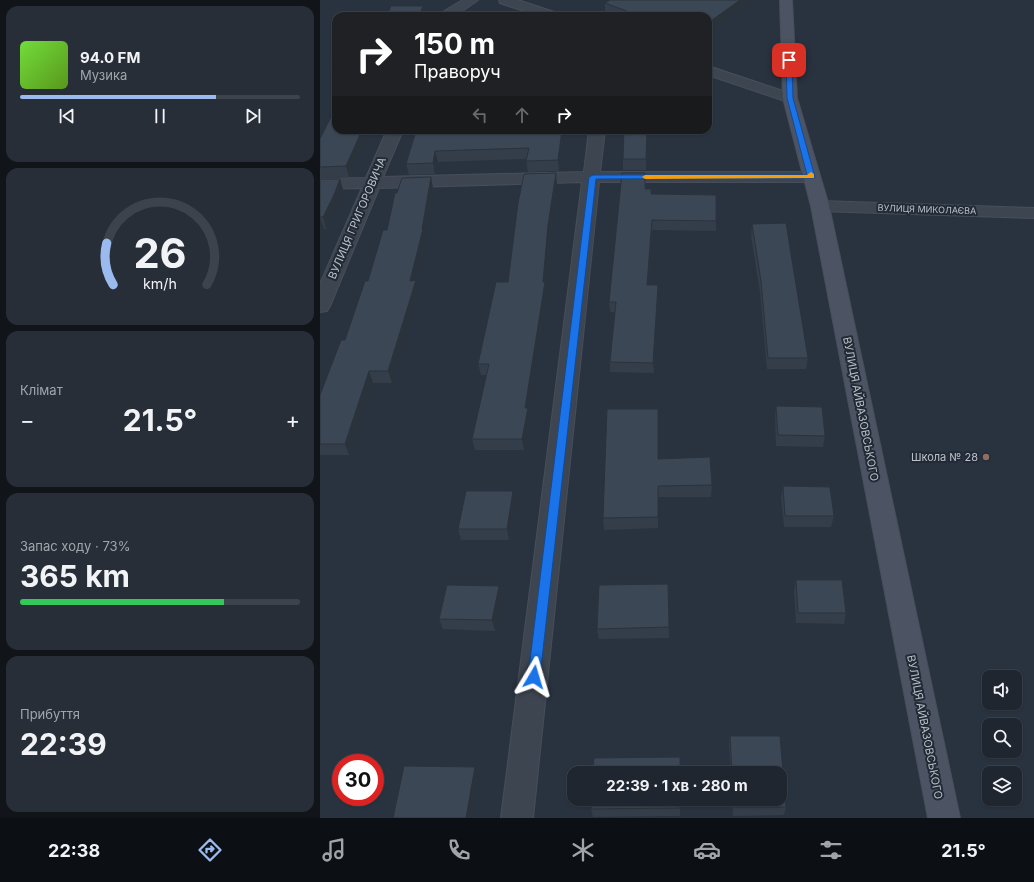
<!DOCTYPE html>
<html lang="uk">
<meta charset="utf-8">
<style>
:root{--surface:#1f2630;--page:#272e38;--text:#f1f3f6;--muted:#a1a5ab;--line:#3c434c;--accent:#9bbbef}
body{margin:0;font-family:Inter,sans-serif;background:var(--page);color:var(--text);height:100vh;display:flex;flex-direction:column;font-size:15px;white-space:nowrap}
*{box-sizing:border-box;margin:0}
p{font-size:13px;color:var(--muted)}
.icon{flex:none;width:22px;height:22px;fill:none;stroke:currentColor;stroke-width:2;stroke-linecap:round;stroke-linejoin:round}
.map{position:relative;flex:1;overflow:hidden}
.panel{display:flex;flex-direction:column;gap:6px;padding:6px;background:#11151a;width:320px}
.panel>*{flex:none}
.top-card{position:absolute;left:12px;top:12px;width:380px;height:122px;border-radius:12px;box-shadow:0 1px 3px #0004,0 0 0 1px var(--line);background:#202124;color:#fff;overflow:hidden}
.fabs{position:absolute;left:662px;top:670px;display:grid;gap:8px}
.fabs a{display:grid;place-items:center;width:40px;height:40px;border-radius:8px;background:var(--surface);box-shadow:0 1px 3px #0004,0 0 0 1px var(--line);font-size:20px}
.speed{position:absolute;left:12px;top:754px;display:flex;gap:8px;font-size:20px;font-weight:700;text-align:center}
.speed>*{display:grid;place-content:center;width:52px;height:52px;border-radius:50%;background:var(--surface);box-shadow:0 1px 3px #0004,0 0 0 1px var(--line);line-height:1}
.speed .limit{border:6px solid #d22;background:#fff;color:#111}
.pin{position:absolute;display:grid;place-items:center;width:34px;height:34px;color:#fff;margin:-17px;border-radius:8px;box-shadow:0 2px 6px #0006}
.me{position:absolute;width:44px;margin:-22px;rotate:7deg;stroke-linejoin:round;filter:drop-shadow(0 0 3px #0008)}
.turn{display:flex;align-items:center;gap:14px;height:84px;padding:0 16px;font-size:18px}
.turn .icon{width:52px;height:52px;stroke-width:2.5}
.turn b{display:block;font-size:28px;line-height:34px}
.lanes{display:flex;align-items:center;height:38px;padding:0 16px;background:#0003;justify-content:center;gap:20px;direction:ltr}
.lanes .off{opacity:.35}
.big{font-size:30px;font-weight:700;line-height:1.1}
.panel .widget{flex:1;display:flex;flex-direction:column;justify-content:center;gap:6px;min-width:0;padding:0 14px;border-radius:12px;background:var(--page)}
.panel .dial{align-items:center;gap:0}
.dial svg{height:104px;overflow:visible;fill:none;stroke:var(--line);stroke-width:7;stroke-linecap:round;text-anchor:middle}
.dial text{fill:var(--text);stroke:none}
.song{display:flex;align-items:center;gap:12px}
.cover{width:48px;height:48px;border-radius:6px;background:linear-gradient(135deg,hsl(100 70% 55%),hsl(90 70% 35%))}
.played{height:4px;border-radius:2px;background:linear-gradient(90deg,var(--accent) 70%,var(--line) 70%)}
.keys{display:flex;justify-content:space-around;direction:ltr}
.heat{display:flex;justify-content:space-between;align-items:center;font-size:22px;direction:ltr}
.charge{height:6px;border-radius:3px;background:linear-gradient(90deg,#34c759 73%,var(--line) 0)}
.trip{position:absolute;left:247px;top:766px;width:220px;height:40px;border-radius:12px;background:var(--surface);box-shadow:0 1px 3px #0004,0 0 0 1px var(--line);font-weight:700;line-height:40px;text-align:center}
.menu{display:flex;height:64px;justify-content:space-around;align-items:center;background:#0c0f13;color:var(--muted)}
.menu .icon{width:28px;height:28px}
.menu .on{color:var(--accent)}
.menu b{font-size:18px;color:var(--text)}
main{display:flex;flex:1;min-height:0}
.map>svg:first-child{display:block}
.lines{fill:none;stroke-linecap:round;stroke-linejoin:round}
.street-casing{stroke:#474e5a;stroke-width:2}
.secondary-casing{stroke:#474e5a;stroke-width:2}
.street{fill:#3d4550;fill-rule:evenodd}
.secondary{fill:#4c5463;fill-rule:evenodd}
.wall{fill:#343d4a}
.shaded-wall{fill:#2a323c}
.building{fill:#3c4756;stroke:#2a323c}
.route{fill:#1a73e8;stroke:#114b97}
.slow{fill:#f59e0b}
.education-dot{fill:#8d6e63;stroke:#222a36;stroke-width:1.5}
.labels{text-anchor:middle;dominant-baseline:central;stroke-width:4;stroke-linejoin:round;paint-order:stroke}
.far-street-label{font-size:9px;fill:#bac1ca;stroke:#222a36}
.street-label{font-size:11px;fill:#bac1ca;stroke:#222a36}
.poi-label{font-size:11px;fill:#bac1ca;stroke:#222a36;text-anchor:end}
</style>
<main>
<section class="panel">
<div class="widget">
<div class="song"><i class="cover"></i><div><b>94.0 FM</b><p>Музика</p></div></div>
<div class="played"></div>
<div class="keys"><svg class="icon" aria-label="previous" viewBox="0 0 24 24"><path d="M18 5L8 12l10 7zM5 5v14"/></svg><svg class="icon" aria-label="pause" viewBox="0 0 24 24"><path d="M8 5v14M16 5v14"/></svg><svg class="icon" aria-label="next" viewBox="0 0 24 24"><path d="M6 5l10 7-10 7zM19 5v14"/></svg></div>
</div>
<div class="widget dial"><svg viewBox="0 0 100 80">
<path d="M14 69A42 42 0 1 1 86 69"/>
<path d="M14 69A42 42 0 0 1 9 37" stroke="#9bbbef"/>
<text x="50" y="56" font-size="32" font-weight="700">26</text>
<text x="50" y="72" font-size="11">km/h</text>
</svg></div>
<div class="widget"><p>Клімат</p>
<div class="heat"><a>−</a><b class="big">21.5°</b><a>+</a></div>
</div>
<div class="widget"><p>Запас ходу · 73%</p><b class="big">365 km</b><div class="charge"></div></div>
<div class="widget"><p>Прибуття</p><b class="big">22:39</b></div>
</section>
<div class="map">
<svg width="714" height="818" viewBox="0 0 714 818">
<rect width="100%" height="100%" fill="#293340"/>
<g class="lines">
<g class="street-casing">
<g id="street">
<path d="M143 0H158L135 16H119L121 13Z"/>
<path d="M179 0H198L237 13 239 16H219L180 3Z"/>
<path d="M388 66 475 95 477 98 475 101 470 102 465 101 388 75Z"/>
<path d="M67 130H83L63 177 264 172 269 130H285L280 172H491L497 173 499 177 497 181 491 182H279L213 818H181L262 182 59 188 10 306 7 311 0 312V284L42 188 0 189V179L46 178Z"/>
<path d="M500 201 714 208V218L500 211 494 210 491 206 494 202Z"/>
</g>
</g>
<g class="secondary-casing">
<path id="secondary" d="M460 0H472L477 98 509 206 640 818H608L491 206 463 98Z"/>
</g>
<use href="#street" class="street"/>
<use href="#secondary" class="secondary"/>
</g>
<g class="wall">
<path d="M290 0H433L388 33V16H292L285 13V3Z"/>
<path d="M16 52V74H13L10 64Z"/>
<path d="M16 130H50L29 177 0 178V139Z"/>
<path d="M244 130 239 171 208 172 206 159 118 162 115 174 89 175 86 164 96 131Z"/>
<path d="M327 130 326 170H303V159Z"/>
<path d="M0 179H20L23 190 17 206 6 229H4L0 238Z"/>
<path d="M237 184 230 236 225 286 226 294 208 412 210 420 204 450H155L152 439 167 375H161L158 364 188 282Z"/>
<path d="M326 184V189H331V194L396 221V231L332 230 328 285 338 295 334 373 290 372V362L295 312H290L289 302Z"/>
<path d="M113 188 105 236 106 240 96 281 99 292 72 383H53L29 455H0V395L25 340 67 230Z"/>
<path d="M432 224 488 358 486 369H447L440 292 431 236Z"/>
<path d="M456 406 505 436 503 447 456 446 455 418Z"/>
<path d="M338 420V459L392 485 391 497H338V528L284 530 283 518Z"/>
<path d="M463 486 514 516 511 527H464L461 498Z"/>
<path d="M196 503 189 540H141L138 529Z"/>
<path d="M476 580 526 613 524 624 476 623 474 591Z"/>
<path d="M348 584 349 638 279 639 277 629Z"/>
<path d="M179 586 182 597 175 631 123 629 119 619Z"/>
<path d="M410 736H460L466 807 464 815 413 816 412 799H460V773H411L409 745Z"/>
<path d="M360 799V816L273 817 271 809Z"/>
</g>
<g class="shaded-wall">
<path d="M420 0H433L388 33V23Z"/>
<path d="M103 6 105 16H99Z"/>
<path d="M42 130H50L29 177 26 166Z"/>
<path d="M242 130H244L239 171 238 160Z"/>
<path d="M115 151 118 162 115 174 113 163Z"/>
<path d="M236 173 237 184 230 236 225 286 226 294 208 412 210 420 204 450 202 439 205 408 228 225Z"/>
<path d="M111 177 113 188 105 236 106 240 96 281 99 292 72 383 68 371 90 281 102 229Z"/>
<path d="M20 179 23 190 17 206 6 229 3 217Z"/>
<path d="M0 217 4 229 0 238Z"/>
<path d="M332 220V230L327 295V285Z"/>
<path d="M338 285V295L334 373 333 363Z"/>
<path d="M49 371 53 383 29 455 25 444Z"/>
<path d="M193 491 196 503 189 540 187 529Z"/>
<path d="M179 586 182 597 175 631 172 620Z"/>
<path d="M155 767 158 776 152 818H146Z"/>
</g>
<g class="building">
<path d="M290 0H420L388 23V16H320L285 3Z"/>
<path d="M71 6H103L99 16H67Z"/>
<path d="M16 52V64H10Z"/>
<path d="M16 107V130H42L26 166 0 167V139Z"/>
<path d="M104 130H242L238 160 206 161 209 148 115 151 113 163 86 164 96 131H104Z"/>
<path d="M304 130H327L326 159H303Z"/>
<path d="M236 173 228 225 223 282H225L205 408H208L202 439H152L169 364H158L176 282H188L198 203 204 174Z"/>
<path d="M302 173H325V189H331V194L396 195V221L332 220 327 285H338L333 363 290 362 296 302H289Z"/>
<path d="M111 177 102 229H103L90 281 96 280 68 371H49L25 444H0V395L21 340H25L45 281H48L63 230H67L75 193H77L82 178Z"/>
<path d="M0 179H20L14 195 3 217H0V218Z"/>
<path d="M466 223 488 358H448L441 281 432 224Z"/>
<path d="M456 406 502 407 505 436 458 435Z"/>
<path d="M287 409H338V459L390 457 392 485 338 486V517L283 518Z"/>
<path d="M463 486 510 487 514 516H465Z"/>
<path d="M146 491H193L187 529H138Z"/>
<path d="M476 580H522L526 613H478Z"/>
<path d="M348 584 349 627 277 629 279 585Z"/>
<path d="M127 585 179 586 172 620 119 619Z"/>
<path d="M410 736H460L466 807H414L413 799H460V773H412Z"/>
<path d="M360 757V773H273L274 758Z"/>
<path d="M84 766 155 767 146 818H73Z"/>
<path d="M272 799H360V808L271 809Z"/>
</g>
<path class="route" d="M469 58 472 60 473 98 495 177 494 178 276 179 220 677 218 681 214 683 210 681 208 677 269 177 273 175H487L467 98 466 60Z"/>
<path class="slow" d="M491 172 494 174V178L325 179 322 177 325 175H487Z"/>
<circle class="education-dot" cx="666" cy="457" r="4"/>
<g class="labels">
<g class="far-street-label">
<text transform="translate(607 209) rotate(2)">ВУЛИЦЯ МИКОЛАЄВА</text>
</g>
<g class="street-label">
<text transform="translate(37 218) rotate(-67)">ВУЛИЦЯ ГРИГОРОВИЧА</text>
<text transform="translate(541 409) rotate(79)">ВУЛИЦЯ АЙВАЗОВСЬКОГО</text>
<text transform="translate(605 727) rotate(79)">ВУЛИЦЯ АЙВАЗОВСЬКОГО</text>
</g>
<g class="poi-label">
<text x="658" y="457">Школа № 28</text>
</g>
</g>
</svg>
<div class="fabs">
<a><svg class="icon" aria-label="sound" viewBox="0 0 24 24"><path d="M4 9h4l5-4v14l-5-4H4zM17 9q2 3 0 6"/></svg></a>
<a><svg class="icon" aria-label="search" viewBox="0 0 24 24"><circle cx="10" cy="10" r="6"/><path d="M15 15l6 6"/></svg></a>
<a><svg class="icon" aria-label="layers" viewBox="0 0 24 24"><path d="M12 4l9 5-9 5-9-5zM3 14l9 5 9-5"/></svg></a>
</div>
<div class="speed"><div class="limit">30</div></div>
<div class="pin" style="left:469px;top:60px;background:#d93025"><svg class="icon" aria-label="arrive" viewBox="0 0 24 24"><path d="M6 21V4h12l-3 4 3 4H6"/></svg></div>
<svg class="me" style="left:214px;top:677px" viewBox="-20 -20 40 40"><path d="M0-17L14 15 0 8-14 15z" fill="#1a73e8" stroke="#fff" stroke-width="4"/></svg>
<div class="trip">22:39 · 1 хв · 280 m</div>
<div class="top-card">
<div class="turn"><svg class="icon" aria-label="right" viewBox="0 0 24 24"><path d="M7 20v-9h11M14 6l5 5-5 5"/></svg><div><b>150 m</b>Праворуч</div></div>
<div class="lanes"><svg class="icon off" aria-label="left" viewBox="0 0 24 24"><path d="M17 20v-9H6M10 6l-5 5 5 5"/></svg><svg class="icon off" aria-label="ahead" viewBox="0 0 24 24"><path d="M12 20V5M6 11l6-6 6 6"/></svg><svg class="icon" aria-label="right" viewBox="0 0 24 24"><path d="M7 20v-9h11M14 6l5 5-5 5"/></svg></div>
</div>
</div>
</main>
<nav class="menu">
<b>22:38</b>
<svg class="icon on" aria-label="directions" viewBox="0 0 24 24"><path d="M12 3l9 9-9 9-9-9zM9 14v-3h6M13 9l2 2-2 2"/></svg>
<svg class="icon" aria-label="music" viewBox="0 0 24 24"><path d="M9 18V5l10-2v13"/><circle cx="6" cy="18" r="3"/><circle cx="16" cy="16" r="3"/></svg>
<svg class="icon" aria-label="phone" viewBox="0 0 24 24"><path d="M5 4h4l2 5-3 2q2 4 5 5l2-3 5 2v4C11 20 4 13 5 4z"/></svg>
<svg class="icon" aria-label="climate" viewBox="0 0 24 24"><path d="M12 3v18M4 7l16 10M4 17L20 7"/></svg>
<svg class="icon" aria-label="car" viewBox="0 0 24 24"><path d="M5 17H2v-5l4-1 3-4h7l3 4 3 1v5h-3M9 17h6M6 11h13"/><circle cx="7" cy="17" r="2"/><circle cx="17" cy="17" r="2"/></svg>
<svg class="icon" aria-label="filters" viewBox="0 0 24 24"><path d="M4 7h16M4 17h16"/><circle cx="9" cy="7" r="2"/><circle cx="15" cy="17" r="2"/></svg>
<b>21.5°</b>
</nav>
